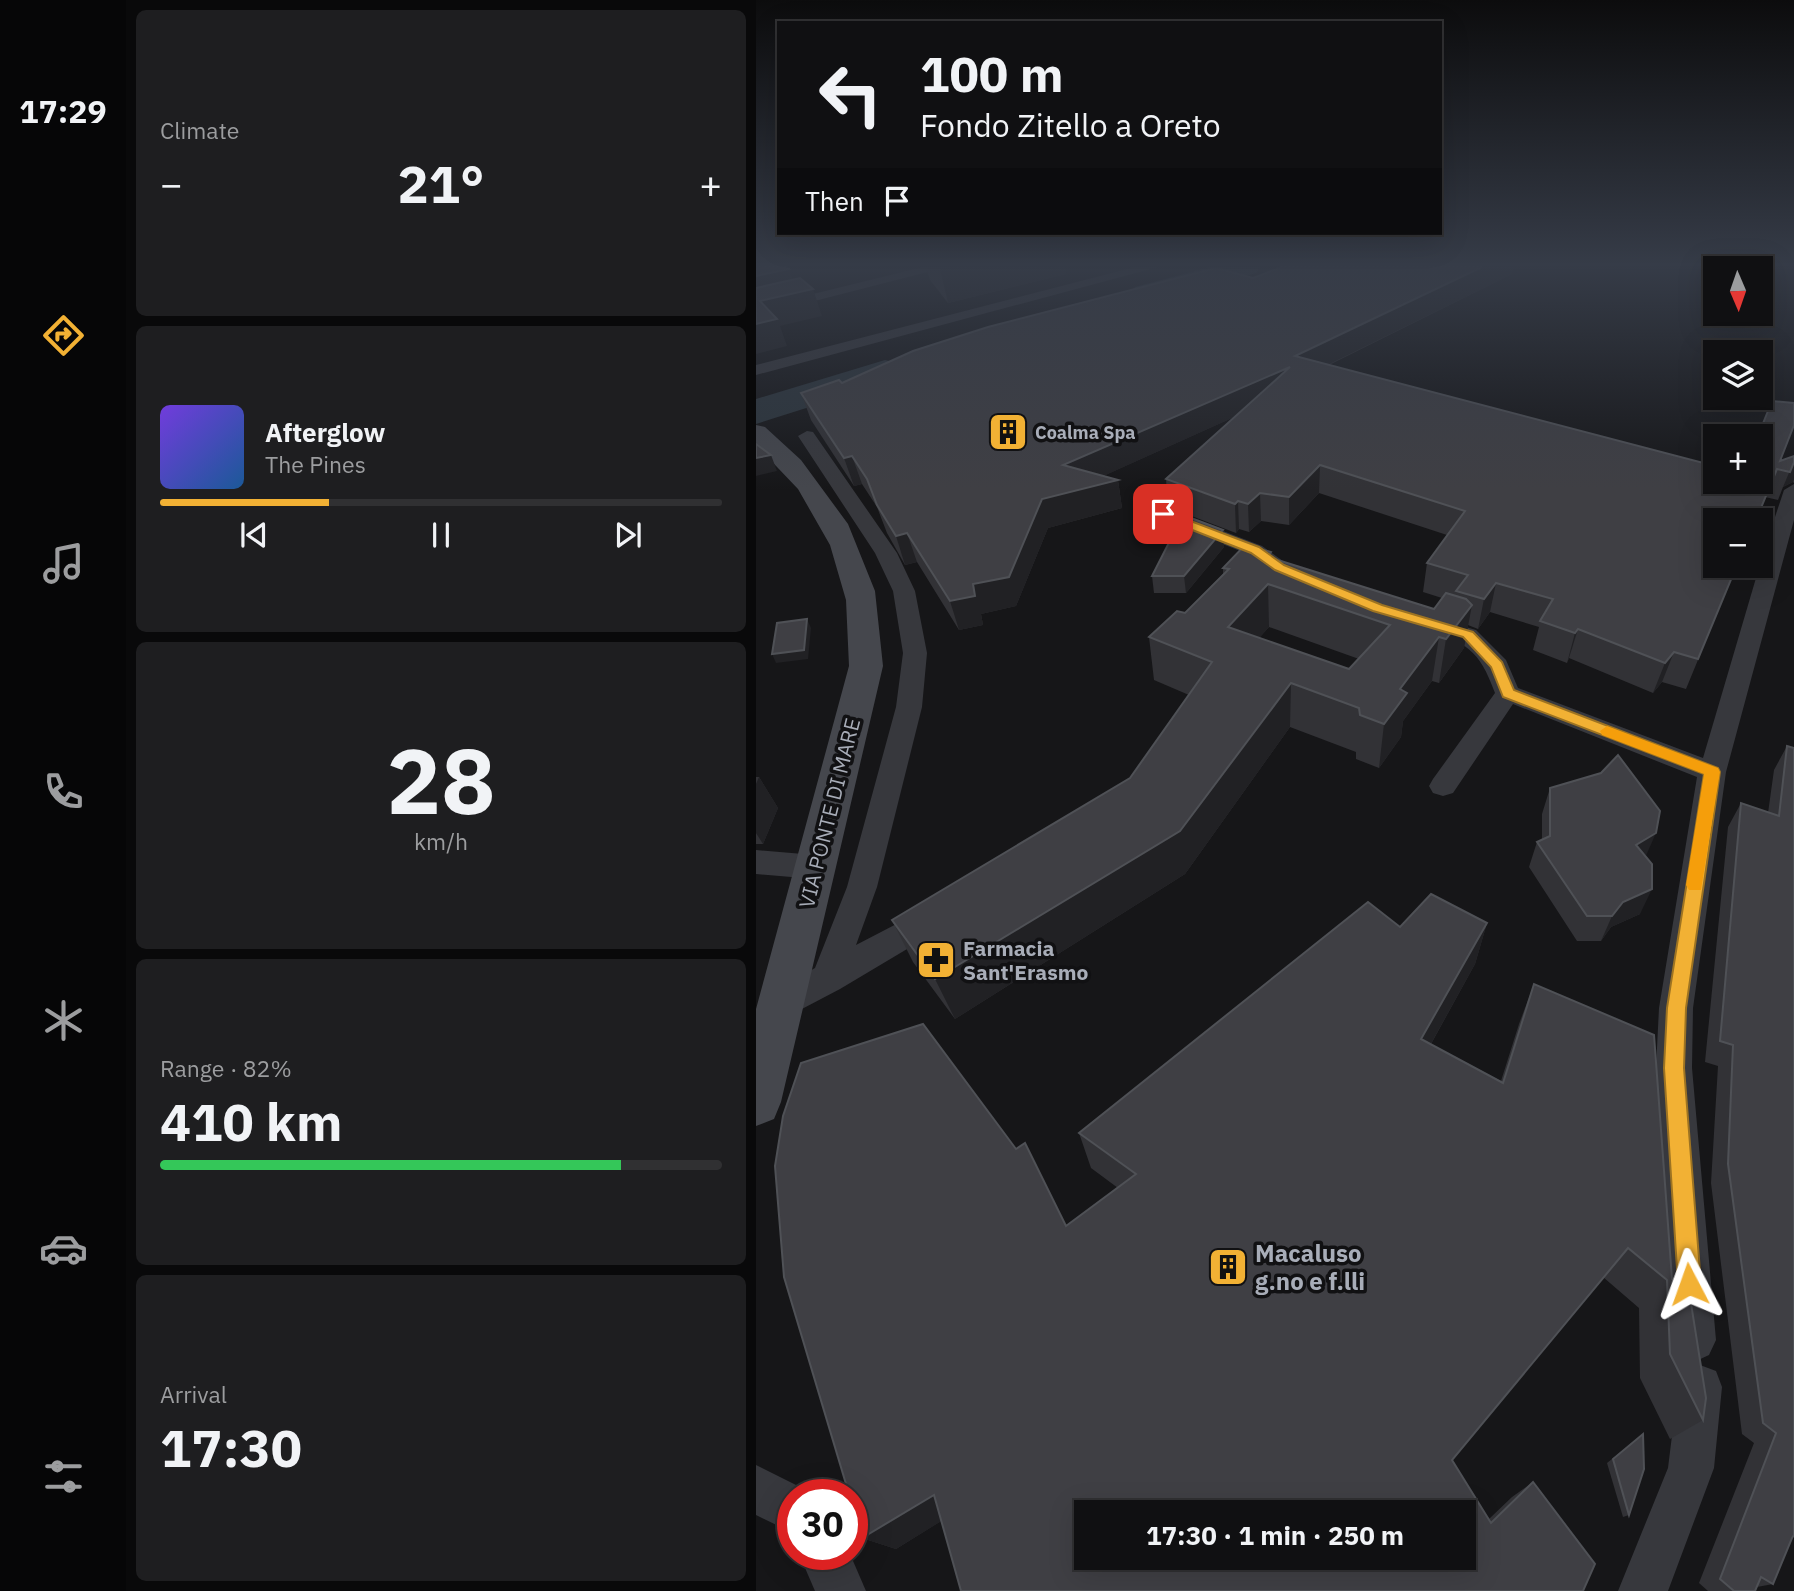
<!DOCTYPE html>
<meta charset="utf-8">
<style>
:root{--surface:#101012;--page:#1e1e20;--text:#f1f3f6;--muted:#9c9d9f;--line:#303032;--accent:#f2b134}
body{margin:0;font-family:"IBM Plex Sans",sans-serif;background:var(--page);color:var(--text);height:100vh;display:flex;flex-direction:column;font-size:26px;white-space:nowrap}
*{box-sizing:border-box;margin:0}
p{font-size:23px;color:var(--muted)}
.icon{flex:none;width:38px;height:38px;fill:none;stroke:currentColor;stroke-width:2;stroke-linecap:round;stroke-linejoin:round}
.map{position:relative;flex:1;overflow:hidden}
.details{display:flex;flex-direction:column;gap:10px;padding:10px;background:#09090a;width:630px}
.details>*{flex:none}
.hud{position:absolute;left:21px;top:21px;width:665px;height:214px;border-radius:0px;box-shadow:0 7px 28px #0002,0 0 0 2px var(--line);background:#101012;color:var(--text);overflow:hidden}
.needle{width:46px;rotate:178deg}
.controls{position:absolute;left:947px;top:256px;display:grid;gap:14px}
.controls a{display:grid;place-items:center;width:70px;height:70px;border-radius:0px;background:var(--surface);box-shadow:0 7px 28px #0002,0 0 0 2px var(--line);font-size:35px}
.speed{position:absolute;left:21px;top:1479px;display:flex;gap:14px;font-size:35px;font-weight:700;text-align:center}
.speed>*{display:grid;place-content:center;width:91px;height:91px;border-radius:50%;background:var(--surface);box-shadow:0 7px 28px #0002,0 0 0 2px var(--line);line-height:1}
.speed .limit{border:10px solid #d22;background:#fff;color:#111}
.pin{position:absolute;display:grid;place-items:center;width:60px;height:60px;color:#fff;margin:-30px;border-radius:14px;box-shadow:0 4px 10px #0006}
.me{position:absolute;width:77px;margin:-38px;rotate:356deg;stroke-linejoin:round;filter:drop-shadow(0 0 5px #0008)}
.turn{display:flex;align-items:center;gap:24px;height:147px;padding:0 28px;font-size:32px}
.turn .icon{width:91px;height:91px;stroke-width:2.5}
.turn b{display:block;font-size:49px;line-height:60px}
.then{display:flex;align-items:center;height:66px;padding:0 28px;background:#0003;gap:14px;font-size:26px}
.big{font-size:52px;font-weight:700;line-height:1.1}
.details .tile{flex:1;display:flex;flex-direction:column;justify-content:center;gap:10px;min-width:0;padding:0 24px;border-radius:10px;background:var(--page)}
.details .dial{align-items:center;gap:0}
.dial b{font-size:91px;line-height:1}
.song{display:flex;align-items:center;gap:21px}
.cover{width:84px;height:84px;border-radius:10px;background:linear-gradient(135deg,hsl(260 70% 55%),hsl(210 70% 35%))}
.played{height:7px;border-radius:4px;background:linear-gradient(90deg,var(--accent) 30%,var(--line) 30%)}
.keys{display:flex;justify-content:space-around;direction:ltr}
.heat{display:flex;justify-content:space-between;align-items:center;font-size:38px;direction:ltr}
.charge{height:10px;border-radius:5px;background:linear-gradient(90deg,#34c759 82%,var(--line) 0)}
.trip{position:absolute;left:318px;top:1500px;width:402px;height:70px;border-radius:0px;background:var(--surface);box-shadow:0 7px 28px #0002,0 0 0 2px var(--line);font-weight:700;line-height:70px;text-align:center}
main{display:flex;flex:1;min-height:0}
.tabs{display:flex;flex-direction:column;width:126px;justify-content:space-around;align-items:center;background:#060607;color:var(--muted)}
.tabs .icon{width:49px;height:49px}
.tabs .selected{color:var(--accent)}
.tabs b{font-size:32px;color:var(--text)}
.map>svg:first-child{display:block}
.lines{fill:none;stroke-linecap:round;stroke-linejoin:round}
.river{fill:#2c353c;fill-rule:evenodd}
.street{fill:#37383d;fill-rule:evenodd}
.secondary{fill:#45474d;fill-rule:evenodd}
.wall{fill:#323236;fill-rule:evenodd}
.shaded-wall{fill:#212124}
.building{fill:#3f3f44;stroke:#4f5156;stroke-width:2;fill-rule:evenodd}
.route{fill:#f2b134;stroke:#9d7322;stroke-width:2}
.slow{fill:#f59e0b}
.labels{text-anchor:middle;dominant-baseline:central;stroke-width:7;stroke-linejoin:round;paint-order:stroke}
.far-poi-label{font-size:18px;font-weight:bold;fill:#a8adb8;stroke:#111113;text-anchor:start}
.street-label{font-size:21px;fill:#a8adb8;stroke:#111113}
.poi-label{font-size:21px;font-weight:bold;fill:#a8adb8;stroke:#111113;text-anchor:start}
.near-poi-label{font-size:24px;font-weight:bold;fill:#a8adb8;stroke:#111113;text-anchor:start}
</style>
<main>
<nav class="tabs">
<b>17:29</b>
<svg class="icon selected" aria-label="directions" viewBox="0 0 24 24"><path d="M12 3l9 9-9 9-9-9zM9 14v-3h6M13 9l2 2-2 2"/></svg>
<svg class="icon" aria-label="music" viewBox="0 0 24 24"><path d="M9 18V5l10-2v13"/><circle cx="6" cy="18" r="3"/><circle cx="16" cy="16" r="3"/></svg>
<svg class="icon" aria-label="phone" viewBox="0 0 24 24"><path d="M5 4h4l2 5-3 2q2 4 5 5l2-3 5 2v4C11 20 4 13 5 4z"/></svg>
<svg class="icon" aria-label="climate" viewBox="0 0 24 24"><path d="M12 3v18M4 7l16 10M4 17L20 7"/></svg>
<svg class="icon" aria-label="car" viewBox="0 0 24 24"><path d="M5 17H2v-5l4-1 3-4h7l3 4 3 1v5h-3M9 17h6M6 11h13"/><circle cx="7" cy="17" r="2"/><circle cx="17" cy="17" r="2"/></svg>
<svg class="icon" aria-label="filters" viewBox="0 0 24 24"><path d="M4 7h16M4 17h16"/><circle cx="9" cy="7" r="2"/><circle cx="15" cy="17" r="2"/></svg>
</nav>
<section class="details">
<div class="tile"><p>Climate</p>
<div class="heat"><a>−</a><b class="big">21°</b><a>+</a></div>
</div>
<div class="tile">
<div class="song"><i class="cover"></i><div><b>Afterglow</b><p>The Pines</p></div></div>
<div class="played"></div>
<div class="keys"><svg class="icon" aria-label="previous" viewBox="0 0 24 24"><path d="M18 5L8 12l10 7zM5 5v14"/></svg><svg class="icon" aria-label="pause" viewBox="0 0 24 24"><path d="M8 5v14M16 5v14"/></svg><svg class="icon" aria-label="next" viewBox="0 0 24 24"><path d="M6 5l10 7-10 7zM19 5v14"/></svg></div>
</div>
<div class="tile dial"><b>28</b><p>km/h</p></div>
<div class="tile"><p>Range · 82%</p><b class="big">410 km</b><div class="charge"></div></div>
<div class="tile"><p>Arrival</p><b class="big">17:30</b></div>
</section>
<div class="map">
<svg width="1038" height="1591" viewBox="0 0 1038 1591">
<rect width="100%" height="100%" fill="#161618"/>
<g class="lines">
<g class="river">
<path d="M454 267H504L500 273 390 303 379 301 374 294 379 287Z"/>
<path d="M129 360 142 363 147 371 142 379 0 424V399Z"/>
</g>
<g class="street">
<path d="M167 267H191L0 316V308Z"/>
<path d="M379 267H402L0 375V365Z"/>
<path d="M51 431 57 432 141 553 159 591 171 653 166 707 121 887 100 945 177 905 188 909 193 918 188 927 84 989 25 1020 13 1016 8 1005 13 994 59 968 91 887 140 707 147 653 137 591 119 553 42 436Z"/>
<path d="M1038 484V520L970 772 937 1008 936 1068 960 1340 953 1355 938 1362 923 1355 916 1340 900 1068 903 1008 941 777 757 704 697 793 687 796 677 793 673 786 677 779 739 693C723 649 710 642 667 629L663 624 667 619 675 617 720 630 750 660 762 688 947 758 1010 544 1028 490Z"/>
<path d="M407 508 506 546 531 564 528 569H512L492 554 400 518 397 514 400 510Z"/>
<path d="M0 850 59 855 70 859 74 867 70 875 59 879 0 874Z"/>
<path d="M944 1365 960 1371 966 1387 958 1468 912 1591H862L912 1468 922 1387 928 1371Z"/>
<path d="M0 1465 54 1492 55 1494H37V1533L0 1515Z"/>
<path d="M43 1554H94L110 1591H59Z"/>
</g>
<path class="secondary" d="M0 425 9 427 45 460 92 524 119 591 127 666 25 1102 18 1119 0 1126V1009L93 666 90 600 74 545 42 489 0 445Z"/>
</g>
<g class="wall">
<path d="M170 267H309L310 274 192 303 174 280Z"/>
<path d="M526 267H757L756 274 573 365 1004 481 1024 461 1038 456V483L1037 482 1027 487 1022 500 1009 497 930 689 906 682 897 693 813 658 811 663 777 650 783 627 734 612 722 629 712 625 708 648 683 683 676 681 647 721 645 737 623 768 600 759V752L534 727 429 874 199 1019 157 962 136 920 374 778 433 695 398 680 393 637 429 613 467 574V568L515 558 678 609 686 598 667 592 671 563 691 535 563 493 533 525 505 521 493 532 483 529 480 533 412 507 410 479 478 417 347 476 362 480 366 508 292 528 260 606 225 614 227 625 203 630 161 562 149 565 131 533 121 507 106 484 98 486 55 420 45 393 497 278ZM513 627 603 659 593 669 503 638Z"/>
<path d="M467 530 468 547 430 593H398L396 576Z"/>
<path d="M1031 746 1036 1538 1017 1584 1001 1587 999 1591H952L943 1583 998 1443 986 1434 955 1183 962 1066 949 1062 972 827 985 803 1012 813 1018 770Z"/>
<path d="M0 777H3L22 808 7 844H0Z"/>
<path d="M794 788 889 856 884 914 855 927 845 941H821L773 867 781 842 786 840V814Z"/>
<path d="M731 923 719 964 675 1044 745 1081 763 1024 778 984 916 1279 947 1420 914 1439 884 1378 883 1308 847 1277 696 1460 733 1519 756 1497 777 1482 839 1564 185 1521 140 1549 106 1538 310 1226 362 1188 335 1168 323 1133 644 927Z"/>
<path d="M887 1434 873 1515 867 1517 851 1463Z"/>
</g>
<g class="shaded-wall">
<path d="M193 267H309L310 274 192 303 184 269Z"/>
<path d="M726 267H757L756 274 539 381V356Z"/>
<path d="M33 269 41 293 57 289 66 316 24 326 31 346 0 354V276Z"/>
<path d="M534 367V392L312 492 307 465Z"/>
<path d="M15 455 21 471 0 476V458Z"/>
<path d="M96 456 106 484 98 486 88 458Z"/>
<path d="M1038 461V479L1037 482 1027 487Z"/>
<path d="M564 465 563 493 533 525V497Z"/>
<path d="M362 480 366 508 292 528 260 606 225 614 227 625 203 630 194 601 217 584 286 499Z"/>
<path d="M504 493 505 521 493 532 492 504Z"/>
<path d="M482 501 483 529 480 533 479 504Z"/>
<path d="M467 530 468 547 430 593 428 576Z"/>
<path d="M151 533 161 562 149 565 140 536Z"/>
<path d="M515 552V585L512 584 513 627 474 671 472 627Z"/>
<path d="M740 583 734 612 722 629 728 599Z"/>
<path d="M716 605 708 648 683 683 690 639Z"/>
<path d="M51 619 55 628 52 659 20 663 16 654Z"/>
<path d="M822 629 813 658 811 663 819 633Z"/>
<path d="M683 637 676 681 647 721 645 737 623 768 628 724 644 689Z"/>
<path d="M918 652 906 682 897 693 909 663Z"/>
<path d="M535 683 534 727 429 874 199 1019 179 979Z"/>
<path d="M3 777 22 808 7 844 0 833V784Z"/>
<path d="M900 833 889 858 880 845Z"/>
<path d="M896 889 884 914 855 927 845 941 856 916 867 902Z"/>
<path d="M731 923 719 964 656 1078 665 1039Z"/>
<path d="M178 1495 205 1509 140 1549 106 1538Z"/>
</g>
<g class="building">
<path d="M0 267H31L33 269 0 276Z"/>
<path d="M526 267H726L539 356 959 466V481H1004V436H1002L1016 401 1038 403V425L1024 461 1038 456V462L1034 472 1021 469 1000 520H959V565H981L942 659 918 652 909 663 822 629 819 633 784 621 797 599 740 583 728 599 700 591 712 575 671 563 709 511 564 465 533 497 504 493 492 504 482 501 479 504 410 479 534 367 307 465 362 480 286 499 253 577 217 584 219 596 194 601 151 533 140 536 121 505 111 479 96 456 88 458 45 393 83 380 86 383 157 351 232 327 460 268 497 278Z"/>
<path d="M44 278 57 289 4 301 21 319 0 324V288Z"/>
<path d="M0 444 15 455 0 458Z"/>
<path d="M427 515 467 530 428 576H396Z"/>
<path d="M489 545 515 552 512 557 678 609 690 593 710 599 716 605 690 639 683 637 644 689 651 693 628 724 604 715 603 708 535 683 424 831 179 979 136 920 374 778 456 662 393 637 421 611 429 613 473 569 467 568ZM512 584 634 625 593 669 472 627Z"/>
<path d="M51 619 48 650 16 654 21 623Z"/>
<path d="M1031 746 1038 748V1535L1036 1538 1017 1584 1005 1577 999 1591H978L964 1579 1020 1433 1007 1423 972 1164 977 1045 964 1041 985 803 1023 816Z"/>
<path d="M862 755 904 811 900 833 880 845 896 864V889L867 902 856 916H831L781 842 794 836V788L845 773Z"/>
<path d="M675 894 731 923 665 1039 747 1083 778 984 898 1035 916 1279 931 1278 950 1398 947 1420 914 1354 911 1280 872 1248 696 1460 735 1523 777 1482 839 1564 827 1591H205L178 1495 106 1538 96 1506V1494H93L28 1277 19 1166 27 1116 45 1063 167 1024 260 1149 269 1143 310 1226 380 1174 323 1133 612 902 644 927ZM331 1512H709V1558H331Z"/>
<path d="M887 1434 888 1469 873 1515 857 1459Z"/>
</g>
<linearGradient id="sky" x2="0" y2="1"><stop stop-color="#0c0c0d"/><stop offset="0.54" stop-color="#363c48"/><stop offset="1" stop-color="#363c48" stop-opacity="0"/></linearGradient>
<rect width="1038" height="490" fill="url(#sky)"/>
<path class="route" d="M403 512H411L503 547 528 565 626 605 717 632 746 662 758 690 962 768 964 772 930 1008 928 1068 945 1284 942 1293 933 1296 925 1293 922 1284 908 1068 911 1008 948 774 747 697 735 667 707 637 617 611 519 570 495 553 403 517Z"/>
<path class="slow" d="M851 726 962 768 964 772 945 890H933L930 885 948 774 846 735 844 731Z"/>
<defs>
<g id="building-square" transform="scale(2.0125)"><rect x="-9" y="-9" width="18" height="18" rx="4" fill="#f2b134" stroke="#111113"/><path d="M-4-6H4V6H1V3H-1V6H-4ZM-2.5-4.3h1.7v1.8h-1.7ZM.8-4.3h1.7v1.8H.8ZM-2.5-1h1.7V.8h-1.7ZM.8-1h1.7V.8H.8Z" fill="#111"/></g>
<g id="pharmacy-square" transform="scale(2.0125)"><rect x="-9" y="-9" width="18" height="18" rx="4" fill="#f2b134" stroke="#111113"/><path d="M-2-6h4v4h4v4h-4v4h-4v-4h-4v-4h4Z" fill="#111"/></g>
</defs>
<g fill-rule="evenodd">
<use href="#building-square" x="252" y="432"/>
<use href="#pharmacy-square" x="180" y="960"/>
<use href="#building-square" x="472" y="1267"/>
</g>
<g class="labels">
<g class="far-poi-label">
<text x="279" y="432">Coalma Spa</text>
</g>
<g class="street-label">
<text transform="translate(73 813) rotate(-76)">VIA PONTE DI MARE</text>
</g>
<g class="poi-label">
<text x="207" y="948">Farmacia<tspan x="207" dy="24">Sant'Erasmo</tspan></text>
</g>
<g class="near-poi-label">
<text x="499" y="1253">Macaluso<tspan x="499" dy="28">g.no e f.lli</tspan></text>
</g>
</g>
</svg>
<div class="controls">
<a><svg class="needle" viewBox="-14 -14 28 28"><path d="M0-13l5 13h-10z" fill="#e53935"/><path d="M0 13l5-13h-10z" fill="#9c9d9f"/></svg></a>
<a><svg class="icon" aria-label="layers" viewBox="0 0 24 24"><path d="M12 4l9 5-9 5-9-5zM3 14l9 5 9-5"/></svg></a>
<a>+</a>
<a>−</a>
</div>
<div class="speed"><div class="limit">30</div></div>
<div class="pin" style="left:407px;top:514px;background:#d93025"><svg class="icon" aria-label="arrive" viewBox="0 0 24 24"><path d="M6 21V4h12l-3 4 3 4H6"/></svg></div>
<svg class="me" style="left:933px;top:1284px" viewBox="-20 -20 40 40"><path d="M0-17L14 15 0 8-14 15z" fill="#f2b134" stroke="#fff" stroke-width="4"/></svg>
<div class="trip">17:30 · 1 min · 250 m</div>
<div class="hud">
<div class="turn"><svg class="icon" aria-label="left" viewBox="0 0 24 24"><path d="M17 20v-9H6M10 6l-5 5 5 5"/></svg><div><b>100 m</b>Fondo Zitello a Oreto</div></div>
<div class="then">Then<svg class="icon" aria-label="arrive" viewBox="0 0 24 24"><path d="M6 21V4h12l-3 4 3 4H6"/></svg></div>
</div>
</div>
</main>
